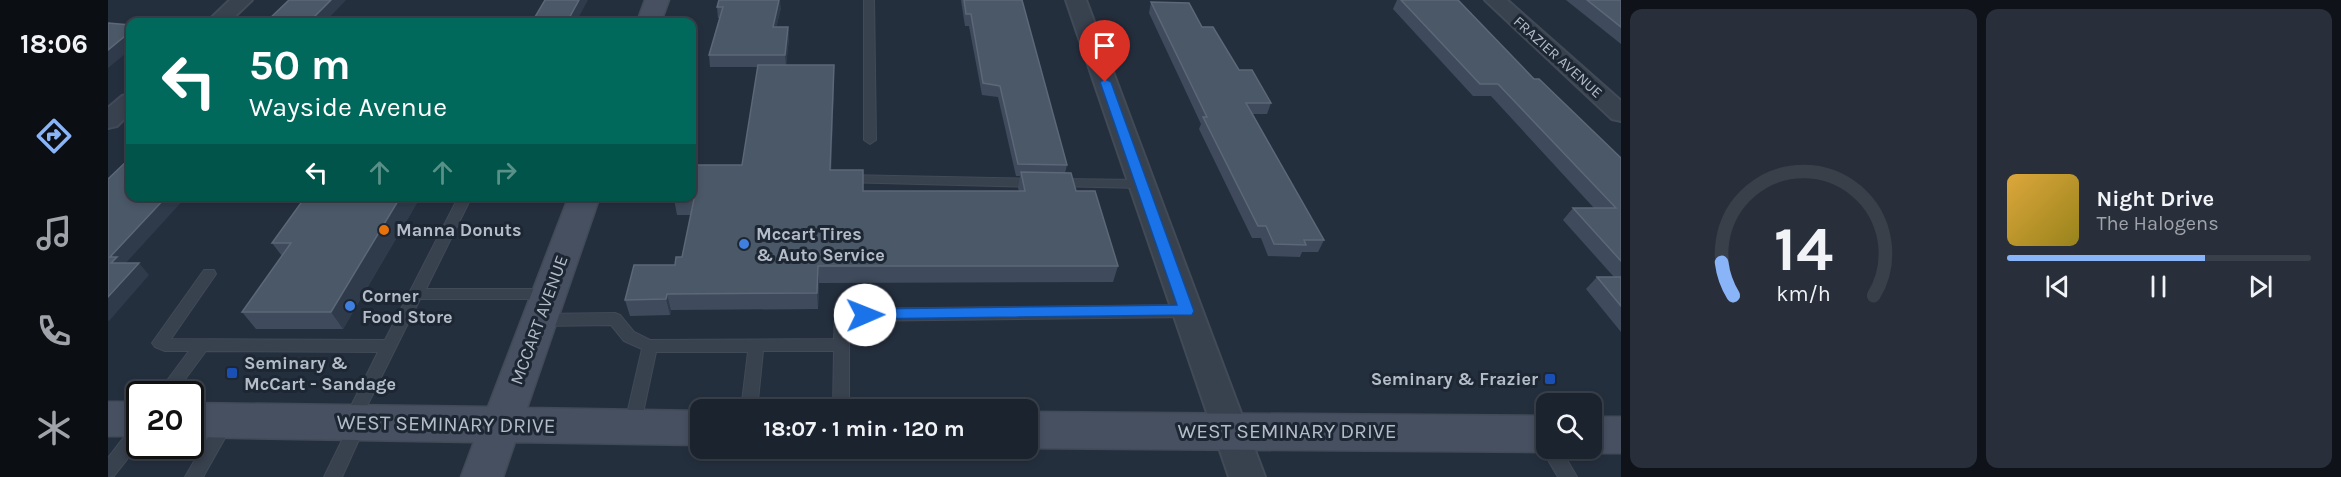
<!DOCTYPE html>
<meta charset="utf-8">
<style>
:root{--surface:#1b232e;--page:#282f3a;--text:#f1f3f6;--muted:#a0a4aa;--line:#39404a;--accent:#8ab4f8}
body{margin:0;font-family:Karla,sans-serif;background:var(--page);color:var(--text);height:100vh;display:flex;flex-direction:column;font-size:22px;white-space:nowrap}
*{box-sizing:border-box;margin:0}
p{font-size:20px;color:var(--muted)}
.icon{flex:none;width:33px;height:33px;fill:none;stroke:currentColor;stroke-width:2;stroke-linecap:round;stroke-linejoin:round}
.map{position:relative;flex:1;overflow:hidden}
.drawer{display:flex;flex-direction:column;gap:9px;padding:9px;background:#0f1319;width:720px}
.drawer>*{flex:none}
.hud{position:absolute;left:18px;top:18px;width:570px;height:183px;border-radius:12px;box-shadow:0 3px 9px #0003,0 0 0 2px var(--line);background:#00695c;color:#fff;overflow:hidden}
.buttons{position:absolute;left:1428px;top:393px;display:grid;gap:12px}
.buttons a{display:grid;place-items:center;width:66px;height:66px;border-radius:12px;background:var(--surface);box-shadow:0 3px 9px #0003,0 0 0 2px var(--line);font-size:30px}
.speed{position:absolute;left:18px;top:381px;display:flex;gap:12px;font-size:30px;font-weight:700;text-align:center}
.speed>*{display:grid;place-content:center;width:78px;height:78px;border-radius:50%;background:var(--surface);box-shadow:0 3px 9px #0003,0 0 0 2px var(--line);line-height:1}
.speed .limit{border:3px solid #111;border-radius:9px;background:#fff;color:#111}
.pin{position:absolute;display:grid;place-items:center;width:51px;height:51px;color:#fff;margin:-62px -26px;border-radius:50% 50% 50% 0;rotate:-45deg;box-shadow:0 0 6px #0007}
.pin .icon{rotate:45deg}
.me{position:absolute;width:66px;margin:-33px;rotate:89deg;stroke-linejoin:round;filter:drop-shadow(0 0 4px #0008)}
.turn{display:flex;align-items:center;gap:21px;height:126px;padding:0 24px;font-size:27px}
.turn .icon{width:78px;height:78px;stroke-width:2.5}
.turn b{display:block;font-size:42px;line-height:51px}
.lanes{display:flex;align-items:center;height:57px;padding:0 24px;background:#0003;justify-content:center;gap:30px;direction:ltr}
.lanes .off{opacity:.35}
.drawer .tile{flex:1;display:flex;flex-direction:column;justify-content:center;gap:9px;min-width:0;padding:0 21px;border-radius:12px;background:var(--page)}
.drawer .dial{align-items:center;gap:0}
.dial svg{height:156px;overflow:visible;fill:none;stroke:var(--line);stroke-width:7;stroke-linecap:round;text-anchor:middle}
.dial text{fill:var(--text);stroke:none}
.song{display:flex;align-items:center;gap:18px}
.cover{width:72px;height:72px;border-radius:9px;background:linear-gradient(135deg,hsl(40 70% 55%),hsl(50 70% 35%))}
.played{height:6px;border-radius:3px;background:linear-gradient(90deg,var(--accent) 65%,var(--line) 65%)}
.keys{display:flex;justify-content:space-around;direction:ltr}
.drawer .tiles{flex:1;display:grid;gap:9px;grid-template-columns:repeat(2,1fr)}
.trip{position:absolute;left:582px;top:399px;width:348px;height:60px;border-radius:12px;background:var(--surface);box-shadow:0 3px 9px #0003,0 0 0 2px var(--line);font-weight:700;line-height:60px;text-align:center}
main{display:flex;flex:1;min-height:0}
.tabs{display:flex;flex-direction:column;width:108px;justify-content:space-around;align-items:center;background:#0b0e12;color:var(--muted)}
.tabs .icon{width:42px;height:42px}
.tabs .current{color:var(--accent)}
.tabs b{font-size:27px;color:var(--text)}
.map>svg:first-child{display:block}
.lines{fill:none;stroke-linecap:round;stroke-linejoin:round}
.service-casing{stroke:#414a57;stroke-width:2}
.minor-casing{stroke:#414a57;stroke-width:4}
.secondary-casing{stroke:#414a57;stroke-width:3}
.service{fill:#38414e;fill-rule:evenodd}
.minor{fill:#38414e;fill-rule:evenodd}
.secondary{fill:#465061;fill-rule:evenodd}
.wall{fill:#3f4b5c}
.shaded-wall{fill:#2f3b4b}
.building{fill:#4b5868;stroke:#5c6777;stroke-width:1.5}
.route{fill:#1a73e8;stroke:#114b97;stroke-width:1.5}
.food-dot{fill:#e8710a;stroke:#1d2633;stroke-width:2}
.shop-dot{fill:#3f7fe0;stroke:#1d2633;stroke-width:2}
.transit-dot{fill:#1a4fb4;stroke:#1d2633;stroke-width:2}
.labels{text-anchor:middle;dominant-baseline:central;stroke-width:6;stroke-linejoin:round;paint-order:stroke}
.far-street-label{font-size:15px;fill:#b4bcc9;stroke:#1d2633}
.poi-label{font-size:18px;font-weight:bold;fill:#b4bcc9;stroke:#1d2633;text-anchor:start}
.street-label{font-size:18px;fill:#b4bcc9;stroke:#1d2633}
.near-street-label{font-size:21px;fill:#b4bcc9;stroke:#1d2633}
</style>
<main>
<nav class="tabs">
<b>18:06</b>
<svg class="icon current" aria-label="directions" viewBox="0 0 24 24"><path d="M12 3l9 9-9 9-9-9zM9 14v-3h6M13 9l2 2-2 2"/></svg>
<svg class="icon" aria-label="music" viewBox="0 0 24 24"><path d="M9 18V5l10-2v13"/><circle cx="6" cy="18" r="3"/><circle cx="16" cy="16" r="3"/></svg>
<svg class="icon" aria-label="phone" viewBox="0 0 24 24"><path d="M5 4h4l2 5-3 2q2 4 5 5l2-3 5 2v4C11 20 4 13 5 4z"/></svg>
<svg class="icon" aria-label="climate" viewBox="0 0 24 24"><path d="M12 3v18M4 7l16 10M4 17L20 7"/></svg>
</nav>
<div class="map">
<svg width="1513" height="477" viewBox="0 0 1513 477">
<rect width="100%" height="100%" fill="#242f3e"/>
<g class="lines">
<g class="service-casing">
<g id="service">
<path d="M756 0H766L768 140 762 144 756 140Z"/>
<path d="M737 175 930 179 936 183 930 187 733 182 731 179 733 176Z"/>
<path d="M949 179 1034 180 1040 184 1034 188 945 186 943 183 945 180Z"/>
<path d="M351 196H364L318 289H440L445 290 447 294 445 298 440 299H312L253 418 258 424 234 477H216L241 426 236 420 270 352 98 351 66 394H49L81 351H57L47 347 44 343 96 270H106L108 274 63 339 277 340Z"/>
<path d="M1079 305 1084 307 1086 311 1084 315 1079 317 741 321V410H725L726 351H655L649 410H633L640 352H548L532 427 530 432 524 434 518 432 516 427 534 349 516 341 503 325 433 326 428 324 426 320 428 316 433 314 507 313 512 315 526 332 542 340 726 339 727 315 729 311 734 309Z"/>
<path d="M118 415 124 417 126 422 95 477H77L112 417Z"/>
<path d="M32 422V443L6 476 0 477V458L26 424Z"/>
<path d="M1438 442V448H1452L1469 477H1450L1433 448Z"/>
</g>
</g>
<g class="minor-casing">
<g id="minor">
<path d="M122 0H144L121 22H99Z"/>
<path d="M958 0H978L1157 477H1121Z"/>
<path d="M1377 0H1399L1513 101V121L1504 119Z"/>
<path d="M22 94V113L9 126 0 128V108L14 96Z"/>
</g>
</g>
<g class="secondary-casing">
<g id="secondary">
<path d="M537 0H561L553 22H529Z"/>
<path d="M461 196H492L419 408 592 411V445L407 442 395 477H353L366 442 82 437V403L380 407Z"/>
<rect x="0" y="402" width="32" height="34"/>
<path d="M920 412 1438 416V448H1447L1438 452 920 448Z"/>
<path d="M1484 417H1513V453H1484L1472 448H1484Z"/>
</g>
</g>
<use href="#service" class="service"/>
<use href="#minor" class="minor"/>
<use href="#secondary" class="secondary"/>
</g>
<g class="wall">
<path d="M853 0H914L959 165 957 173 1010 266 1005 282 711 283 710 309 563 310 562 315 522 316 517 300 567 265 574 257 583 215H569L566 199 634 165 650 67H602L601 55 612 18H610L609 7 673 8 668 27H680L681 38 678 65H726V81L723 170 755 191H911L910 188 912 176H908L890 97 874 95 861 26H857Z"/>
<path d="M1289 0H1350L1426 79 1513 158V332L1478 289 1489 277H1506L1455 220 1465 208H1486L1383 96H1365L1285 9Z"/>
<path d="M1458 0H1513V44Z"/>
<path d="M1043 2 1094 27 1131 70 1163 103 1159 114H1145L1216 240 1210 252H1194L1192 257 1160 256 1153 238H1144L1091 129 1093 124 1041 13Z"/>
<path d="M198 196H313L235 329H148L134 312 174 256 164 243Z"/>
</g>
<g class="shaded-wall">
<path d="M223 0H238L217 22H201Z"/>
<path d="M471 0H480L468 22H459Z"/>
<path d="M671 0H672L673 8 666 38 665 27Z"/>
<path d="M680 27 681 38 678 67 677 55Z"/>
<path d="M22 32V50L0 68V50Z"/>
<path d="M726 65V81L723 186 722 170Z"/>
<path d="M59 196H79L16 265 3 263 2 257Z"/>
<path d="M293 196H313L235 329 223 312Z"/>
<path d="M31 263 41 275 1 321 0 320V297Z"/>
<path d="M710 266 711 283 710 309 709 293Z"/>
<path d="M559 294 563 310 562 315 558 299Z"/>
</g>
<g class="building">
<path d="M181 0H223L201 22H158Z"/>
<path d="M437 0H471L459 22H424Z"/>
<path d="M611 0H671L665 27H680L677 55H601L615 7H609Z"/>
<path d="M856 0H914L959 165 910 164 892 86 875 83 863 14H858Z"/>
<path d="M1293 0H1350L1426 79H1431L1513 158V261L1465 208H1508L1390 84H1372Z"/>
<path d="M1479 0H1513V27Z"/>
<path d="M1043 2 1081 3 1094 27H1105L1131 70H1144L1163 103H1138L1216 240H1196L1198 245 1166 244 1158 226H1150L1095 117H1099Z"/>
<path d="M0 23 22 25V32L0 50Z"/>
<path d="M650 65H726L722 170H755V191H917L913 172 963 173 968 191H987L1010 266H710L709 293 559 294 558 299 517 300 526 265H567L568 257H574L586 199H566L567 196H584V165H634Z"/>
<path d="M22 158V196H59L2 257H9L3 263H31L0 297V179Z"/>
<path d="M198 196H293L223 312H134L183 243H164Z"/>
<path d="M1489 277H1513V306Z"/>
</g>
<path class="route" d="M997 79 1003 82 1086 311 1084 315 752 319 749 315 752 311 757 309 1069 305 992 82Z"/>
<circle class="food-dot" cx="276" cy="230" r="6"/>
<g class="shop-dot">
<circle cx="636" cy="244" r="6"/>
<circle cx="242" cy="306" r="6"/>
</g>
<g class="transit-dot">
<rect x="118" y="367" width="12" height="12" rx="3"/>
<rect x="1436" y="373" width="12" height="12" rx="3"/>
</g>
<g class="labels">
<g class="far-street-label">
<text transform="translate(1450 57) rotate(42)">FRAZIER AVENUE</text>
</g>
<g class="poi-label">
<text x="288" y="230">Manna Donuts</text>
<text x="648" y="234">Mccart Tires<tspan x="648" dy="21">&amp; Auto Service</tspan></text>
<text x="254" y="296">Corner<tspan x="254" dy="21">Food Store</tspan></text>
<text x="136" y="363">Seminary &amp;<tspan x="136" dy="21">McCart - Sandage</tspan></text>
<text x="1430" y="379" text-anchor="end">Seminary &amp; Frazier</text>
</g>
<g class="street-label">
<text transform="translate(431 320) rotate(-70)">MCCART AVENUE</text>
</g>
<g class="near-street-label">
<text transform="translate(338 424) rotate(1)">WEST SEMINARY DRIVE</text>
<text x="1179" y="431">WEST SEMINARY DRIVE</text>
</g>
</g>
</svg>
<div class="buttons">
<a><svg class="icon" aria-label="search" viewBox="0 0 24 24"><circle cx="10" cy="10" r="6"/><path d="M15 15l6 6"/></svg></a>
</div>
<div class="speed"><div class="limit">20</div></div>
<div class="pin" style="left:997px;top:82px;background:#d93025"><svg class="icon" aria-label="arrive" viewBox="0 0 24 24"><path d="M6 21V4h12l-3 4 3 4H6"/></svg></div>
<svg class="me" style="left:757px;top:315px" viewBox="-20 -20 40 40"><circle r="19" fill="#fff"/><path d="M0-13L10 11 0 6-10 11z" fill="#1a73e8"/></svg>
<div class="trip">18:07 · 1 min · 120 m</div>
<div class="hud">
<div class="turn"><svg class="icon" aria-label="left" viewBox="0 0 24 24"><path d="M17 20v-9H6M10 6l-5 5 5 5"/></svg><div><b>50 m</b>Wayside Avenue</div></div>
<div class="lanes"><svg class="icon" aria-label="left" viewBox="0 0 24 24"><path d="M17 20v-9H6M10 6l-5 5 5 5"/></svg><svg class="icon off" aria-label="ahead" viewBox="0 0 24 24"><path d="M12 20V5M6 11l6-6 6 6"/></svg><svg class="icon off" aria-label="ahead" viewBox="0 0 24 24"><path d="M12 20V5M6 11l6-6 6 6"/></svg><svg class="icon off" aria-label="right" viewBox="0 0 24 24"><path d="M7 20v-9h11M14 6l5 5-5 5"/></svg></div>
</div>
</div>
<section class="drawer">
<div class="tiles">
<div class="tile dial"><svg viewBox="0 0 100 80">
<path d="M14 69A42 42 0 1 1 86 69"/>
<path d="M14 69A42 42 0 0 1 8 52" stroke="#8ab4f8"/>
<text x="50" y="56" font-size="32" font-weight="700">14</text>
<text x="50" y="72" font-size="11">km/h</text>
</svg></div>
<div class="tile">
<div class="song"><i class="cover"></i><div><b>Night Drive</b><p>The Halogens</p></div></div>
<div class="played"></div>
<div class="keys"><svg class="icon" aria-label="previous" viewBox="0 0 24 24"><path d="M18 5L8 12l10 7zM5 5v14"/></svg><svg class="icon" aria-label="pause" viewBox="0 0 24 24"><path d="M8 5v14M16 5v14"/></svg><svg class="icon" aria-label="next" viewBox="0 0 24 24"><path d="M6 5l10 7-10 7zM19 5v14"/></svg></div>
</div>
</div>
</section>
</main>
